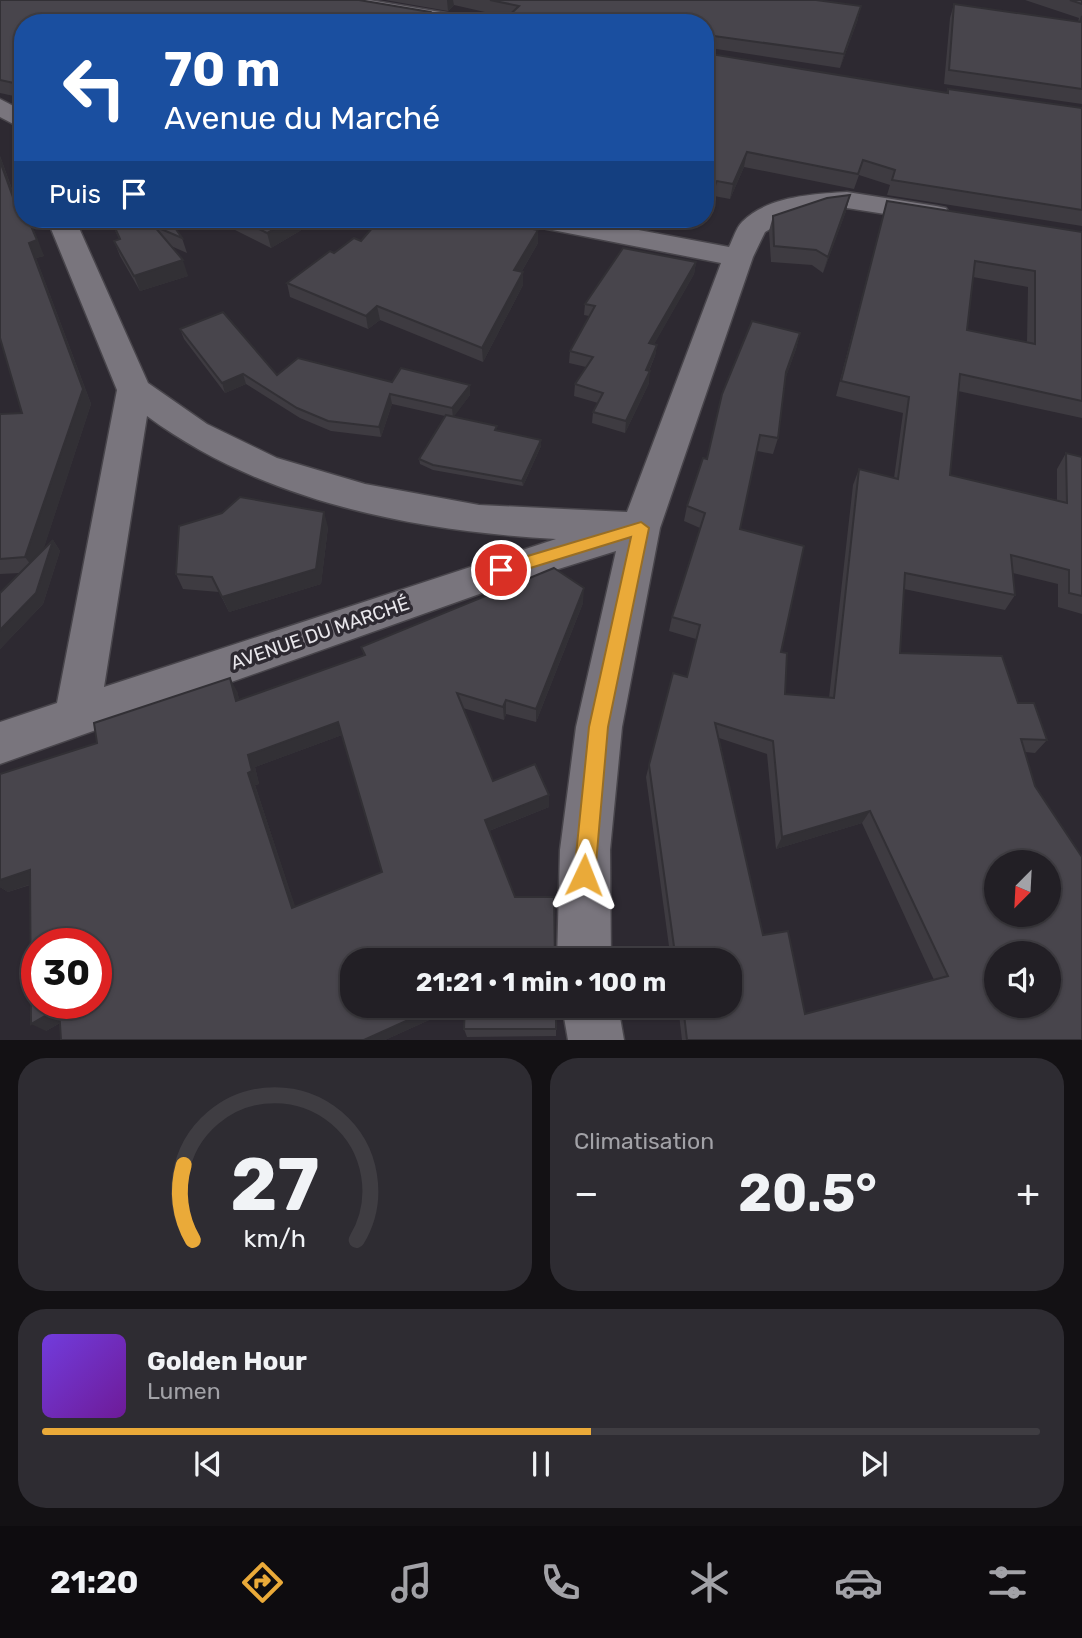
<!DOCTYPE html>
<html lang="fr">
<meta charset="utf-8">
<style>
:root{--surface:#221f25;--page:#2e2c32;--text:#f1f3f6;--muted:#a2a2a7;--line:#3f3d42;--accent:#eaaa39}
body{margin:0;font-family:Rubik,sans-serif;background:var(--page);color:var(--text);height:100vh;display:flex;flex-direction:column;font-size:26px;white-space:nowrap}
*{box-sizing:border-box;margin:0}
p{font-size:23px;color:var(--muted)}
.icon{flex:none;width:38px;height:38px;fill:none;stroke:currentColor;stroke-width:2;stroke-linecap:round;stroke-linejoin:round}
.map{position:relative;height:1040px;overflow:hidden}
.sheet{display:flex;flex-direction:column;gap:18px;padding:18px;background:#131114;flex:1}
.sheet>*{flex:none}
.hud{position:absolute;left:14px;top:14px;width:700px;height:214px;border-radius:28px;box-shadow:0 2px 5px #0004,0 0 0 2px var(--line);background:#1a4fa0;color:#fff;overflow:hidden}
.needle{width:46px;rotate:204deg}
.tools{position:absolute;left:984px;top:850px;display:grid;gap:14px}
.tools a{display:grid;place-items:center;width:77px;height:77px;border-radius:50%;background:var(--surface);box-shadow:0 2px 5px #0004,0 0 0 2px var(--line);font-size:35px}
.speed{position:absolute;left:21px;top:928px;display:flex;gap:14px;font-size:35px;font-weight:700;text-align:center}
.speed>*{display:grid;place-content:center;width:91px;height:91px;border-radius:50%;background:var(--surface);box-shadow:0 2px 5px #0004,0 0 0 2px var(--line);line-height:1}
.speed .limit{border:10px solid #d22;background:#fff;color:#111}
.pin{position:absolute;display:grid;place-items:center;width:60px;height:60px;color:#fff;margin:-30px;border:4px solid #fff;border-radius:50%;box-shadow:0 2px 7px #0007}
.me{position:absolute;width:77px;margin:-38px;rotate:2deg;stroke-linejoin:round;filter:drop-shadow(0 0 5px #0008)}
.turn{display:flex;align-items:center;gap:24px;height:147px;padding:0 35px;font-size:32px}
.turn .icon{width:91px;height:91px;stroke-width:2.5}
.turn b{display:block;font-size:49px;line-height:60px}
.then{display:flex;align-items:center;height:66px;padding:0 35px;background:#0003;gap:14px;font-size:26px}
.big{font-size:52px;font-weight:700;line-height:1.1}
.sheet .tile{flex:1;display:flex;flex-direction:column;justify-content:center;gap:10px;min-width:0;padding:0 24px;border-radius:28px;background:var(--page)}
.sheet .dial{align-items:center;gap:0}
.dial svg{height:182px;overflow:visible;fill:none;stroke:var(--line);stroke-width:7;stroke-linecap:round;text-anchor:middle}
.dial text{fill:var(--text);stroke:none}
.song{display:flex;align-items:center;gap:21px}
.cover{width:84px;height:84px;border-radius:10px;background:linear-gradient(135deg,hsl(260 70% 55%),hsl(280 70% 35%))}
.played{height:7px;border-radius:4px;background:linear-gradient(90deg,var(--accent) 55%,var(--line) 55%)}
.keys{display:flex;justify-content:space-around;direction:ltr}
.heat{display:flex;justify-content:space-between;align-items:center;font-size:38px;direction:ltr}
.sheet .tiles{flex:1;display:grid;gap:18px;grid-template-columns:1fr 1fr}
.tile:last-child{grid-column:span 2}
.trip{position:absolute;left:340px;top:948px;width:402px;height:70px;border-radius:28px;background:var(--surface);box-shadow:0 2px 5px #0004,0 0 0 2px var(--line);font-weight:700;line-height:70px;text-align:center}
.menu{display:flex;height:112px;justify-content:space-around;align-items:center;background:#0e0c0f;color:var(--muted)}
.menu .icon{width:49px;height:49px}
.menu .selected{color:var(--accent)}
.menu b{font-size:32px;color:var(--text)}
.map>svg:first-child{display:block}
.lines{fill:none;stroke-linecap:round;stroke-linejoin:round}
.minor-casing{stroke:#48454b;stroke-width:3}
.minor{fill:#79757d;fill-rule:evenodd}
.wall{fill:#3e3b41;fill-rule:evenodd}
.shaded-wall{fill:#323035}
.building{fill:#48454c;stroke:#323035;stroke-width:2;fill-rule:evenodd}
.route{fill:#eaaa39;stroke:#986e25;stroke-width:2}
.labels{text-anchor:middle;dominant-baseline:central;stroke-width:7;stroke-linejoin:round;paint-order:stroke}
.street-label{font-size:19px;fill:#e8e6eb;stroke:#2d2931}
</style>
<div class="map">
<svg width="1082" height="1040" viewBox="0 0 1082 1040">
<rect width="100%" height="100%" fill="#2d2931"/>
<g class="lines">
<g class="minor-casing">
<g id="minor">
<path d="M323 0H369L470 17 480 23H431L333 6Z"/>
<path d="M0 99 23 111V129L0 117Z"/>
<path d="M847 192 936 206 946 208 950 214 946 220 936 222 847 208 812 210 794 215 765 232 753 257 660 528 622 727 610 850 611 961H557L560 850 576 727 616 551 485 592 0 764V722L57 703 117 390 47 219H75L148 383 207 424 277 458 365 484 479 505 627 512 721 263 537 227 527 225 523 219H580L729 247C733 239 736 228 742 222 768 196 813 194 847 192ZM147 416C263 502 415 531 556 539L104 687Z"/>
<path d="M562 1006H618L624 1040H568Z"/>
</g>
</g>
<use href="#minor" class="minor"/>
</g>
<g class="wall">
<path d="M0 0 430 12 431 23H23V98L0 93Z"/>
<path d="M385 0H816L858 19 840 68 507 17 454 5 448 11Z"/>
<path d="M1025 0H1082V104L944 84 950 18 954 4 1078 22 1079 18Z"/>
<path d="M705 53 946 93 948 89 1082 108V226L887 195 890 185 859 175 854 189 744 167 730 199 714 196 705 212Z"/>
<path d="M0 156 16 200 44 256 36 258 91 404 43 550 53 540 60 551 43 604 0 649V593L20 573 0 574V414L22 413 0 338Z"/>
<path d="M887 201 1082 232V418L958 391 950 475 1057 500V469L1066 453 1082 457V614L1058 607V584L1013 573 1015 595 1005 610 904 589 900 653 1018 703 1047 740 1035 753 1025 752 1082 1040H682L678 1006H730V961H671L646 777 649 765 687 677 696 639 669 631 672 617 700 528 684 521 687 506 707 459 800 333 796 349 785 379 778 438 773 454 757 451 740 529 781 652 785 694 829 698 853 485 859 469 894 478 903 413 836 396ZM973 277 1028 287 1027 342 967 330ZM719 738 767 754 776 849 862 823 934 980 805 1014 763 935Z"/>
<path d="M846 211 823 273 812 265 771 262 769 231 773 216Z"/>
<path d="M110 219H169L182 238 187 253 171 246 188 276 140 291 120 256 114 241 119 239Z"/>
<path d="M213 219H320L271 248Z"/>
<path d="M654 219H701L695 228Z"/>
<path d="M538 230V243L522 271 523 285 483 362 380 320 368 329 290 297 287 283 334 253 361 241Z"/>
<path d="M696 262 694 274 654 344 657 345 655 356 649 371V383L625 433 592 423 593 412 598 403 574 396 575 384 586 367 569 363 570 351 589 316 584 315 585 304Z"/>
<path d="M180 329 277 375 392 382 470 385V395L453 417 497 430 541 446 523 486 433 470 420 464 419 459 445 416 392 404 381 437 331 431 300 418 246 384 225 393 184 339Z"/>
<path d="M328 527 321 584 229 612 219 592 183 589 176 574Z"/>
<path d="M583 603 536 722 506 714 504 720 463 708 493 781 549 807 489 831 352 1006H460L385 1040 60 1023 46 1031 30 885 8 892 0 887V774L97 743 237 691 239 700 364 656 361 647ZM342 735 382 872 295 907 255 785 259 784 255 767Z"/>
<path d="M464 1029H556V1036L467 1037Z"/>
</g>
<g class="shaded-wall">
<path d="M447 0H453L454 5 448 11Z"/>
<path d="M861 6 858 19 840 68 844 54Z"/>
<path d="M430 12 431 23H418Z"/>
<path d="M747 152 744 167 730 199 733 184Z"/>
<path d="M0 156 21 215 14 200 0 161Z"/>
<path d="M717 181 714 196 705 212V200Z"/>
<path d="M850 195 846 211 823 273 828 257Z"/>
<path d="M28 219H30L44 256 36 258 91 404 36 572 25 557Z"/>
<path d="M291 219H320L271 248 267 233Z"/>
<path d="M697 219H701L695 228Z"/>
<path d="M538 230V243L515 283 514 270Z"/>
<path d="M183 260 188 276 140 291 134 276Z"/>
<path d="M696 262 694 274 648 355 649 343Z"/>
<path d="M523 272V285L483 362 482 348Z"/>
<path d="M377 306 380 320 368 329 366 316Z"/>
<path d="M800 333 796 349 782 388 786 372Z"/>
<path d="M657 345 655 356 644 382 646 370Z"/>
<path d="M650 371 649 383 625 433 626 421Z"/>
<path d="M243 374 246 384 225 393 222 383Z"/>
<path d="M470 385V395L453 418 452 408Z"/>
<path d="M390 394 392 404 381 437 379 427Z"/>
<path d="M541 440V446L523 486 522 481Z"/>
<path d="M324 512 328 527 321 584 229 612 222 597Z"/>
<path d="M53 540 60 551 43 604 0 649V630Z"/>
<path d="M584 588 583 603 536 722V709Z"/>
<path d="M230 678 237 691 243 714 236 701Z"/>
<path d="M506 700V714L504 720 503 707Z"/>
<path d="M338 722 342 735 255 767 259 784 255 785 299 918 292 908 248 773V755Z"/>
<path d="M549 795V807L486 832 485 820Z"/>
<path d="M870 811 862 823 776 849 782 837Z"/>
<path d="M30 870 43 880 8 892 0 887V880Z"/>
<path d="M439 1006H460L385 1040H364Z"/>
<path d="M59 1008 72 1016 46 1031 31 1024Z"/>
</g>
<g class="building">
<path d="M0 0H359L430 12 418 23H23V85L0 80Z"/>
<path d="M490 0H816L861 6 844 54 707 35 705 36V23H501L519 6Z"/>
<path d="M1070 0H1082V4Z"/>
<path d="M954 4 1080 22 1082 16V89L949 70Z"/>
<path d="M705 53 948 93V89L1082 108V210L892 180 895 170 863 160 858 174 747 152 733 184 717 181 705 200Z"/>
<path d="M0 161 14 200 21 198 23 204V219H28L37 240 29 243 83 389 25 557 0 559V414L22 413 0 338Z"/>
<path d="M850 195 828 257 816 250 774 246 773 216 827 198Z"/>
<path d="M887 201 1082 232V401L960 374 950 475 1067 503 1066 453 1082 457V596L1069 593V570L1011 555 1015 595 905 573 900 653 1002 656 1018 703H1034L1047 740 1021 739 1035 786 1082 857V1040H687L683 1006H730V961H676L649 765 673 673 687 677 700 625 672 617 705 513 687 506 703 458 707 459 722 394 752 321 800 333 786 372 778 438 760 435 740 529 804 546 781 652 787 653 785 694 834 698 859 469 898 479 909 397 841 381ZM975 261 1035 271V344L967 330ZM715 723 773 741 782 837 870 811 948 976 805 1014 788 931 763 935ZM996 863H1048V915H996ZM996 954H1048V1006H996Z"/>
<path d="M111 219H169L182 238 154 226 183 260 134 276 114 241 120 239Z"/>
<path d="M239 219H291L267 233Z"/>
<path d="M380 219H481L538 230 514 270 523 272 482 348 377 306 366 316 287 283 330 251 334 253 354 238 361 241Z"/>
<path d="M623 248 696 262 649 343 657 345 646 370 650 371 626 421 593 412 603 393 575 384 593 357 570 351 595 306 585 304Z"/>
<path d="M223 312 277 375 298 358 392 382 401 368 470 385 452 408 390 394 379 427 328 421 297 408 243 374 222 383 180 329Z"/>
<path d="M446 415 497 426 495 430 541 440 522 481 433 465 419 459Z"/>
<path d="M240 497 324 512 316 569 222 597 212 577 176 574 179 526 222 513Z"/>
<path d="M53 540 36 593 0 630V593Z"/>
<path d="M554 568 584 588 536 709 506 700 503 707 457 693 493 781 535 764 549 795 485 820 515 897H554L555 961H352V1006H439L364 1040H61L59 1008 31 1024 30 870 0 880V774L97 743 94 723 230 678 236 701 365 655 361 647ZM338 722 382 872 292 908 248 773 252 771 248 755ZM37 943H96V1003H37Z"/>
<path d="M465 1006H556V1029H464Z"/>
</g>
<path class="route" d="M641 522 649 528 608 727 595 875 592 882 584 885 577 882 574 875 589 727 631 537 501 577 493 570 501 564Z"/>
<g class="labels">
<g class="street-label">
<text transform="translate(320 633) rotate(-19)">AVENUE DU MARCHÉ</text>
</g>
</g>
</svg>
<div class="tools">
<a><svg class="needle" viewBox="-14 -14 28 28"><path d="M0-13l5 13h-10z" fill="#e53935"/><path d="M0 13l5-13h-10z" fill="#a2a2a7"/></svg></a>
<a><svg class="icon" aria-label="sound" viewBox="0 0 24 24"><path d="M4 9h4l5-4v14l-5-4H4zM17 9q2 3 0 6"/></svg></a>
</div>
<div class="speed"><div class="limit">30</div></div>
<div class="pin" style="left:501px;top:570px;background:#d93025"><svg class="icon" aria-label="arrive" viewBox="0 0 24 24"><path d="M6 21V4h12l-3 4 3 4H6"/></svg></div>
<svg class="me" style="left:584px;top:875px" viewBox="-20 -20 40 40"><path d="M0-17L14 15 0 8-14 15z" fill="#eaaa39" stroke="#fff" stroke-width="4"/></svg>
<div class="trip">21:21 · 1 min · 100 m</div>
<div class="hud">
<div class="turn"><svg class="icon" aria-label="left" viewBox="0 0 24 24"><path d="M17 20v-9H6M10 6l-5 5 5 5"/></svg><div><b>70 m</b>Avenue du Marché</div></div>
<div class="then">Puis<svg class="icon" aria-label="arrive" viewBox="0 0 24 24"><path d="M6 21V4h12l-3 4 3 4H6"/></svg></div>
</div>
</div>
<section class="sheet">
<div class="tiles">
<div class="tile dial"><svg viewBox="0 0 100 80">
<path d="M14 69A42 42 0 1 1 86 69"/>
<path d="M14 69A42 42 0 0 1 10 36" stroke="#eaaa39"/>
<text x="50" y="56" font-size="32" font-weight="700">27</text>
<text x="50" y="72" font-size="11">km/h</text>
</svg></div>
<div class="tile"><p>Climatisation</p>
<div class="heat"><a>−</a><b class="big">20.5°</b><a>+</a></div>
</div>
<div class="tile">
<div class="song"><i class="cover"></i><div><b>Golden Hour</b><p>Lumen</p></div></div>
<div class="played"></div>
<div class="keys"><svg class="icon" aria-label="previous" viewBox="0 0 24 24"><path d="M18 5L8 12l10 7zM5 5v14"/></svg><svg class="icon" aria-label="pause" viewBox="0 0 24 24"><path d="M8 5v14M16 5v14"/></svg><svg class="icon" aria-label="next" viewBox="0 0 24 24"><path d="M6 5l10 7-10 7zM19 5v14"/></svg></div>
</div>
</div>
</section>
<nav class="menu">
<b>21:20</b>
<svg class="icon selected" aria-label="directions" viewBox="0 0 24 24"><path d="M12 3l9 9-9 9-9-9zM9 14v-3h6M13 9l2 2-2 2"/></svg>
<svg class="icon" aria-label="music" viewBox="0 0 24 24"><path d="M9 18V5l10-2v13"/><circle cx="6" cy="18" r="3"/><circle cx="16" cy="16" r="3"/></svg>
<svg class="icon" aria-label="phone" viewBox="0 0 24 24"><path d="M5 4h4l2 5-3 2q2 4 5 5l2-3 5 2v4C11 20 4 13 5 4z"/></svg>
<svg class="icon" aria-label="climate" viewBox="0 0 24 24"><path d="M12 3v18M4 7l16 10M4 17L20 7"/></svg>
<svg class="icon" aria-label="car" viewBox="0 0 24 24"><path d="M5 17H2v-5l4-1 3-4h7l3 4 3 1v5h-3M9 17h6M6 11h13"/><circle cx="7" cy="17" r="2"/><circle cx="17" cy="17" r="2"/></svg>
<svg class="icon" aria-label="filters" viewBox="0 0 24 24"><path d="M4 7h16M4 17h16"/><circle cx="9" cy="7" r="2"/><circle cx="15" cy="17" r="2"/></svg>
</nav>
